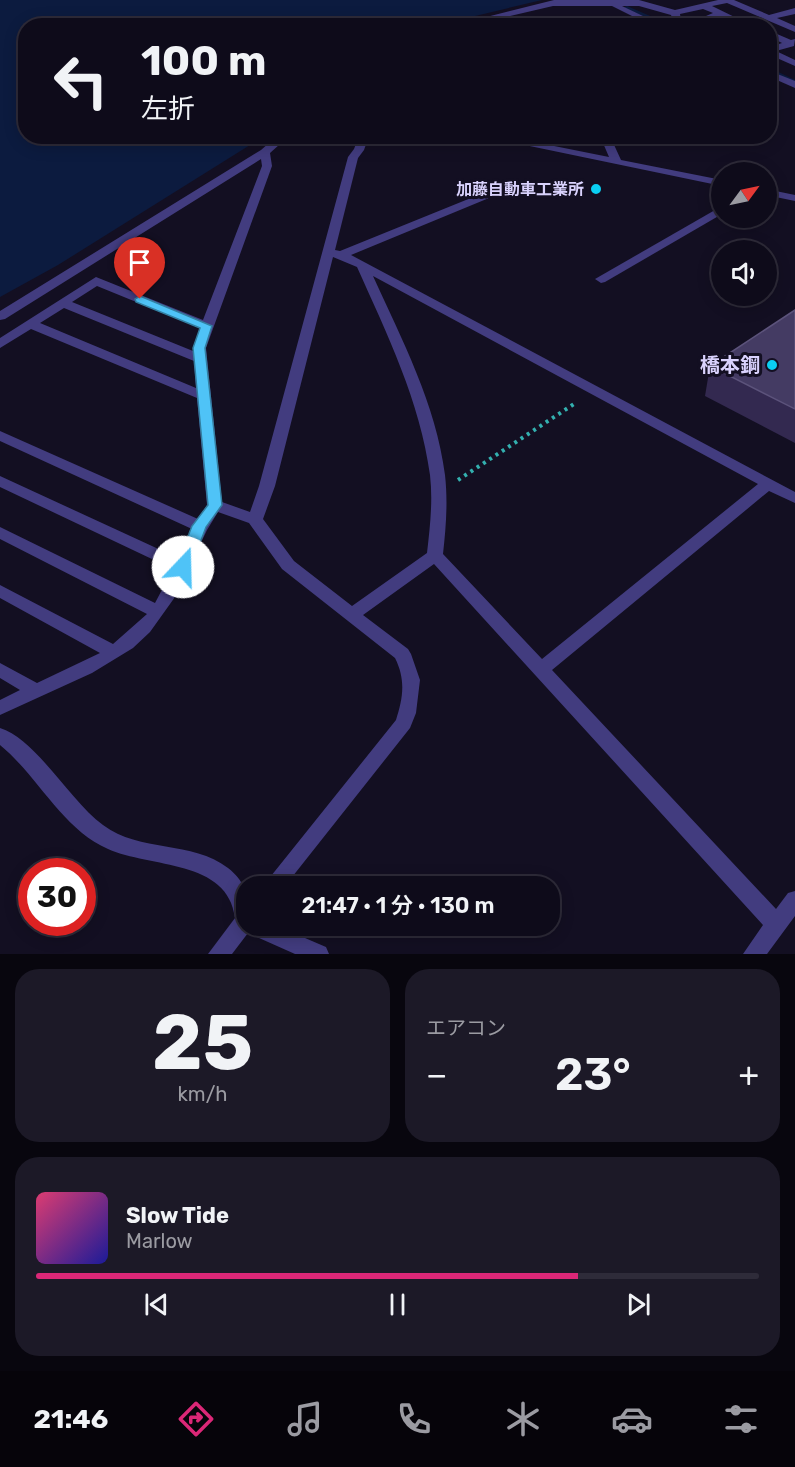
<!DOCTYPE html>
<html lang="ja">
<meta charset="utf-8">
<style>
:root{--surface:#0e0b1a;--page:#1c1927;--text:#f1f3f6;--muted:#9b9ba2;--line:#2e2b39;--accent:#db2777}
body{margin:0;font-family:Rubik,"Noto Sans JP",sans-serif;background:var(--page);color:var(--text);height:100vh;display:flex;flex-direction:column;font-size:22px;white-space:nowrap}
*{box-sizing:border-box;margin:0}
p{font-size:20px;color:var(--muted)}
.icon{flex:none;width:33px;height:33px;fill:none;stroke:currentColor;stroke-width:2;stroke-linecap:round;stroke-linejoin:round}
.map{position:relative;height:954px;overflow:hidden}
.side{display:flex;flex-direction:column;gap:15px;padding:15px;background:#08060e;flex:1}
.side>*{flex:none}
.hud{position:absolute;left:18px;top:18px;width:759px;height:126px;border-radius:24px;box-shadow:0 3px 15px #0003,0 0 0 2px var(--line);background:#0e0b1a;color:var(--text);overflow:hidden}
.needle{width:39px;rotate:57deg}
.controls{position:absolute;left:711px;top:162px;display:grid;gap:12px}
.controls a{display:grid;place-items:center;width:66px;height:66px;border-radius:50%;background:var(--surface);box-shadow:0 3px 15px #0003,0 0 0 2px var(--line);font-size:30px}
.speed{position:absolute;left:18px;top:858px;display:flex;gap:12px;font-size:30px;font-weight:700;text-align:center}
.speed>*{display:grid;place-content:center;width:78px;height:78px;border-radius:50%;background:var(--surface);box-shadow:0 3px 15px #0003,0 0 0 2px var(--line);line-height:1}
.speed .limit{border:9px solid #d22;background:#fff;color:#111}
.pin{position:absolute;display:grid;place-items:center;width:51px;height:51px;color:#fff;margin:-62px -26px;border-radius:50% 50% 50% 0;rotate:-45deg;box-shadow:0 0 6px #0007}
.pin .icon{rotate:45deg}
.me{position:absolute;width:66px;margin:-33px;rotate:21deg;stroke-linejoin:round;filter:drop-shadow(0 0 4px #0008)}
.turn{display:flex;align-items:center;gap:21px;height:126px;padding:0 24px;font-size:27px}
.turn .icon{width:78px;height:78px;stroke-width:2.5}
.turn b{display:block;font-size:42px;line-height:51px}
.big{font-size:45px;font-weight:600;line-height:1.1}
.side .card{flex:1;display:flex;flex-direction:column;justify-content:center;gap:9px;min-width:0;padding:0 21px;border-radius:24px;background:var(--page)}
.side .dial{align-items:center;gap:0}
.dial b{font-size:78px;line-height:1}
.song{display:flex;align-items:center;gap:18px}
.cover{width:72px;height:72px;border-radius:9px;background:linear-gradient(135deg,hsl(340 70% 55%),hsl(240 70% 35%))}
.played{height:6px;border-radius:3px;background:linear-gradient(90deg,var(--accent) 75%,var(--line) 75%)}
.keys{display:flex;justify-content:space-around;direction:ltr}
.heat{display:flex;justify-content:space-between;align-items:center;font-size:33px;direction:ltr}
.side .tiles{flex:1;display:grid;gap:15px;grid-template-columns:1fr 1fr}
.card:last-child{grid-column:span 2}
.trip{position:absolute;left:236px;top:876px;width:324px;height:60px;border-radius:24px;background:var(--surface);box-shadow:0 3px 15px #0003,0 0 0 2px var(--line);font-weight:600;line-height:60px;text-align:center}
.dock{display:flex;height:96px;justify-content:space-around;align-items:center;background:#06040a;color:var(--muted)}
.dock .icon{width:42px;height:42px}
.dock .selected{color:var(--accent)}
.dock b{font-size:27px;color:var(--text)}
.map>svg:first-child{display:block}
.water{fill:#0c1b3f}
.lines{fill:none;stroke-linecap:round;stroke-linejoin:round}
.stream{fill:#0c1b3f;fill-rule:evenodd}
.path{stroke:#33b0af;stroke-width:4;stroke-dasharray:3 4.5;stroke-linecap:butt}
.minor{fill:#423c7f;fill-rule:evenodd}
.wall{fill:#332950}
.building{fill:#443b63;stroke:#5c537b;stroke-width:1.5}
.route{fill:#4fc3f7;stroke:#337fa1;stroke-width:1.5}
.poi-dot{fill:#0acef2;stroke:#130f22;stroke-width:2}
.labels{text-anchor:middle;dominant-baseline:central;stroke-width:6;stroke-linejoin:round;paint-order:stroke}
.far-poi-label{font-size:16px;font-weight:bold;fill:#d9d2fd;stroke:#130f22;text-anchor:end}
.poi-label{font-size:20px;font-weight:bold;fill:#d9d2fd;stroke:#130f22;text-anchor:end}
</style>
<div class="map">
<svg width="795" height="954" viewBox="0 0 795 954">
<rect width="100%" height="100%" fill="#130f22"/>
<path class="water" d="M0 0H542L433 26H26V136L263 137 58 265 0 297Z"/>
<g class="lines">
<g class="stream">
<path d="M627 6 671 25V26H664L625 8V7Z"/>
<path d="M770 68 795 80V84L770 72Z"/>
</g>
<path class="path" d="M458 480 577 402"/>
<g class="minor">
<path d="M554 0H639L675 10 718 0H734L769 15 795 8V14L777 18 795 26V32L727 3 712 6 753 26C737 26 726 15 711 20L721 26H709L699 19 713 13 703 9 680 14 681 20 691 26 674 23 671 15 639 6H622L664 26H652L612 6H553L468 26H451Z"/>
<path d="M770 31 791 40 795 39 794 46 776 51 795 60V66L770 55V47L782 43 770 37Z"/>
<path d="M770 71 795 81V88L770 77Z"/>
<path d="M277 136H289L270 153 272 166 206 348 222 502 250 512 259 486 348 157 354 149 359 136H369L364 150 358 158 335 250 340 251 498 187H506V191L351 255 795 492V503L769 491 552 670 776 909 788 893 795 891V916L767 954H743L763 925 434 564 363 615 408 649 411 654 420 680 416 713 410 728 285 886H263L396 720C403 698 406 680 395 658L282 569 249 523 218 512 207 530 175 597 150 632 133 648 92 673 0 715V700L20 690 0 678V663L37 683 100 653 0 598V585L113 644 147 614 0 539V527L155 603 173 569 0 487V476L178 558 192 529 0 441V431L198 519 207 505 197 398 31 329 0 348V338L96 277 203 320 262 166 261 159 5 319 0 320V311L261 150ZM333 257 357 267C387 334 420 401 430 475 433 501 430 527 427 553L352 606 294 561 263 519 275 486ZM373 276 758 484 542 659 443 554C446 528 448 501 445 475 436 404 402 340 373 276ZM97 286 200 328 193 351 72 302ZM64 308 194 361 196 388 40 323Z"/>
<path d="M481 136H504L609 157 600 136H610L621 160 722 180V186Z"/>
<path d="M766 189 795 195V201L766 195Z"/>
<path d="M722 206V214L605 282 601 283 595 279Z"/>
<path d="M0 728C36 739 70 801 103 825 140 853 192 840 228 868 250 885 246 900 246 926H277L326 947 329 954H295L248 933 232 954H208L235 918C228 859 150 868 108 849 62 829 38 776 0 745Z"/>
</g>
</g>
<path class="wall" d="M795 310V443L705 396 710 366Z"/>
<path class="building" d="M795 310V409L710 366Z"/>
<path class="route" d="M140 296 212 326 205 348 222 505 206 527 191 567 183 573 176 567 192 526 208 505 193 348 200 328 136 302 135 299Z"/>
<g class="poi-dot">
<circle cx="596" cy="189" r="6"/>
<circle cx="772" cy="365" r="6"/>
</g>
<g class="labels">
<g class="far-poi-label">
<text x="584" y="189">加藤自動車工業所</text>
</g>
<g class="poi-label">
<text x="760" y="365">橋本鋼</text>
</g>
</g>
</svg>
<div class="controls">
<a><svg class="needle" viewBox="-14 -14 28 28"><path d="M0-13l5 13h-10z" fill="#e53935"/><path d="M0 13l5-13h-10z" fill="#9b9ba2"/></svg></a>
<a><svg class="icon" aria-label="sound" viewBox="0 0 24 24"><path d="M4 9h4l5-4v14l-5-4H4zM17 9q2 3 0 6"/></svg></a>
</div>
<div class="speed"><div class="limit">30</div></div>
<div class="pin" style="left:140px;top:299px;background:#d93025"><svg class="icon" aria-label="arrive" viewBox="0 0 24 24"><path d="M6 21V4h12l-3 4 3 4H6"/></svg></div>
<svg class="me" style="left:183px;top:567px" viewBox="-20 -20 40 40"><circle r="19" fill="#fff"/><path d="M0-13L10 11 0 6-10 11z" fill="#4fc3f7"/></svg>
<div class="trip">21:47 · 1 分 · 130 m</div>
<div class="hud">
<div class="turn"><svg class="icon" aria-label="left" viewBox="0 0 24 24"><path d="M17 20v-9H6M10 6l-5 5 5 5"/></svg><div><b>100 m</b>左折</div></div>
</div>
</div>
<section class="side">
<div class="tiles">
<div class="card dial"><b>25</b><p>km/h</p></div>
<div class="card"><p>エアコン</p>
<div class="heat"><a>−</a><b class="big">23°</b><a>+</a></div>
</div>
<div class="card">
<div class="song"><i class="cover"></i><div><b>Slow Tide</b><p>Marlow</p></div></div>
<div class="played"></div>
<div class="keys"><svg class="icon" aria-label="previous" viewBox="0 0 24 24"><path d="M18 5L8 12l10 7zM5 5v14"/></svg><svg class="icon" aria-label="pause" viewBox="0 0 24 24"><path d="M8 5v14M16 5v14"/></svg><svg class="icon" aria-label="next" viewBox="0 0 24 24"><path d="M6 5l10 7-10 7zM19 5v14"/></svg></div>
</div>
</div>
</section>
<nav class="dock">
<b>21:46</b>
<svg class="icon selected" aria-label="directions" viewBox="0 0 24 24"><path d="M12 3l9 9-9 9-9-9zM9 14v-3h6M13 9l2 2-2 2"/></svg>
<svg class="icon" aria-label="music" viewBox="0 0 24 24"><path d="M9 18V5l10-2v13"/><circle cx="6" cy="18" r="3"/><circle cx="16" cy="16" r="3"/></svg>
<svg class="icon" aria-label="phone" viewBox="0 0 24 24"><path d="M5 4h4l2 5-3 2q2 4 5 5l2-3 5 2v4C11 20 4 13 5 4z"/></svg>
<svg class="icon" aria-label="climate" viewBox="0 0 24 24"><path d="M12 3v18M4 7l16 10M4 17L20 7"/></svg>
<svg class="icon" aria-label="car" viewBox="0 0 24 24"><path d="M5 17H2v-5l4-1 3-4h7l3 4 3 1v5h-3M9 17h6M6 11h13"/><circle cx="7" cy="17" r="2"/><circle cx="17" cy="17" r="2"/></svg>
<svg class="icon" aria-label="filters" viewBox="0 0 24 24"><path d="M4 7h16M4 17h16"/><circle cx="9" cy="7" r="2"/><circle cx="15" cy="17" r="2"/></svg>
</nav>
